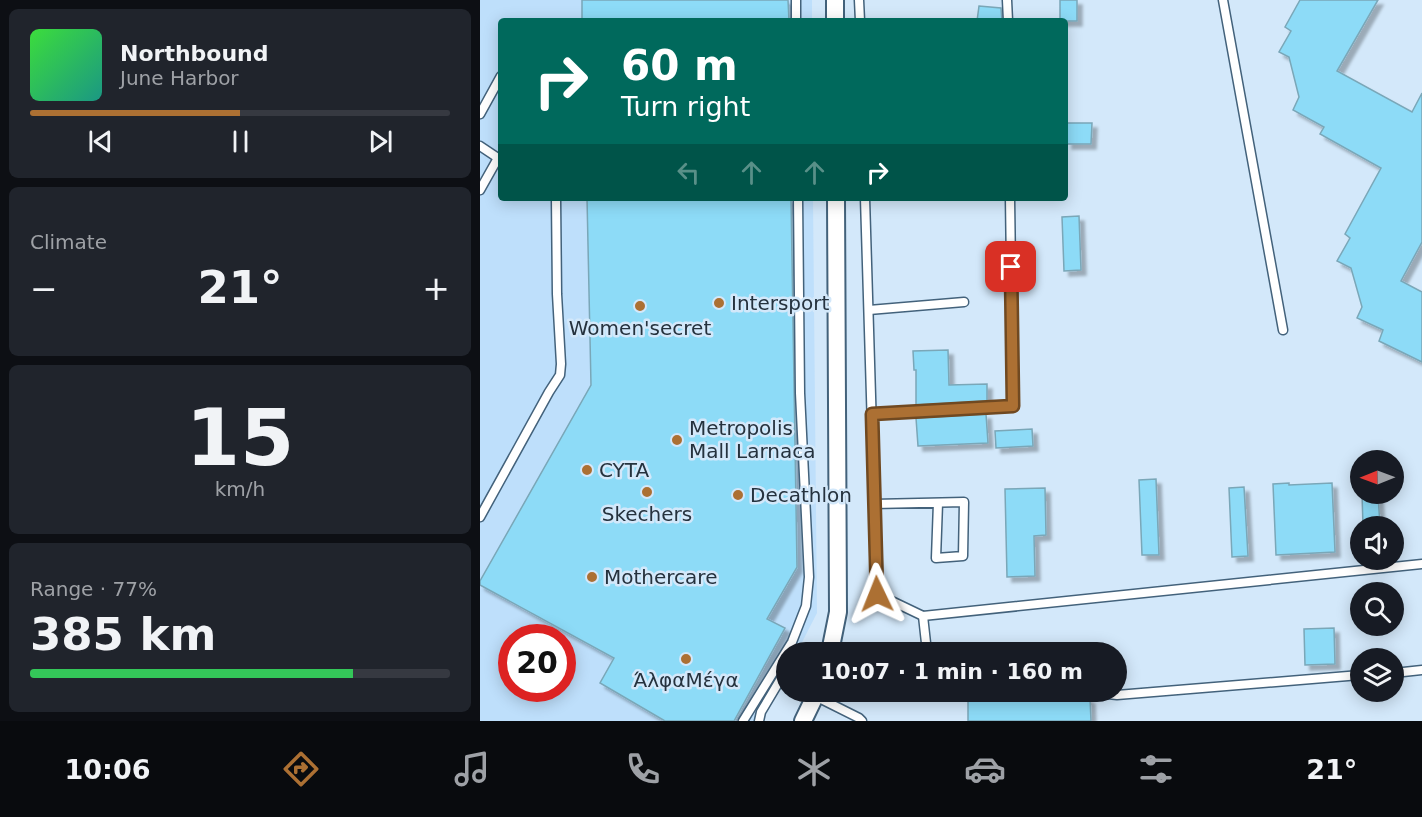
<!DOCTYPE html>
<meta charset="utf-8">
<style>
:root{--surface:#171b24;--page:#20242c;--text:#f1f3f6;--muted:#9ea1a6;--line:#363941;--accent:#ac7033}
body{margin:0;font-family:"DejaVu Sans",sans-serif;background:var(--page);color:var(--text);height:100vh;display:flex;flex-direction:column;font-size:22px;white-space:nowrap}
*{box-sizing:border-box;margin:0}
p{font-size:20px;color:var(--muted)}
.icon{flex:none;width:33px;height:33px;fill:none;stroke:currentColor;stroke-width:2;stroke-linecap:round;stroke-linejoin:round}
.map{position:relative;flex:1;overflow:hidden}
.sheet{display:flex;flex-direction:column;gap:9px;padding:9px;background:#0d0f14;width:480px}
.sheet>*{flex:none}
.hud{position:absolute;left:18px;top:18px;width:570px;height:183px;border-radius:6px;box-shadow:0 3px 15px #0003;background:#00695c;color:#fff;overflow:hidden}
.needle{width:39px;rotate:269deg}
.buttons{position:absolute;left:870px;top:450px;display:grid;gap:12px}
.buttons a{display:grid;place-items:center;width:54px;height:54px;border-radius:50%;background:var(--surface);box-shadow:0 3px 15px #0003;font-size:30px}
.speed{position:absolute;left:18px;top:624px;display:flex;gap:12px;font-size:30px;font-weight:700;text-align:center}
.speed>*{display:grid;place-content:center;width:78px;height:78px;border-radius:50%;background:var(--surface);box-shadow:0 3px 15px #0003;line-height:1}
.speed .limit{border:9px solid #d22;background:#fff;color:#111}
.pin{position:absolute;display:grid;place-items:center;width:51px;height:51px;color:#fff;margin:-26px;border-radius:12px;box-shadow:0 3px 9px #0006}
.me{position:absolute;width:66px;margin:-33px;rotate:358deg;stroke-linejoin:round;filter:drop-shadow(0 0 4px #0008)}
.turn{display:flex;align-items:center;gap:21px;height:126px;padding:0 24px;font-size:27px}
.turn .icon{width:78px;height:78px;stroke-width:2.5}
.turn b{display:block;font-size:42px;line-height:51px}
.lanes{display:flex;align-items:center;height:57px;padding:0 24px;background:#0003;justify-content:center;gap:30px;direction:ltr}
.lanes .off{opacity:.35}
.big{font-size:45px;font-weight:600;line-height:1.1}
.sheet .tile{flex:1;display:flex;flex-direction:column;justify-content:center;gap:9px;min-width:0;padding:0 21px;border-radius:9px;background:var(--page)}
.sheet .dial{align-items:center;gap:0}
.dial b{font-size:78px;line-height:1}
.song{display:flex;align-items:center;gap:18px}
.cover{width:72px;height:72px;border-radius:9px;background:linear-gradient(135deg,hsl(120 70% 55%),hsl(170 70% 35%))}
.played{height:6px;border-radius:3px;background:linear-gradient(90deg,var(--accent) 50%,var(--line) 50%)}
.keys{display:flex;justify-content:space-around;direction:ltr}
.heat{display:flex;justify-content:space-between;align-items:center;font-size:33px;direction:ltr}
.charge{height:9px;border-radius:4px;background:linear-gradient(90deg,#34c759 77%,var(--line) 0)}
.trip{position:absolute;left:296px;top:642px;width:351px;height:60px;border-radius:30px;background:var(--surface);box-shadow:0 3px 15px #0003;font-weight:600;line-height:60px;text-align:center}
.tabs{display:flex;height:96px;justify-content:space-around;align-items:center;background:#090b0e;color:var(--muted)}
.tabs .icon{width:42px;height:42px}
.tabs .selected{color:var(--accent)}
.tabs b{font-size:27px;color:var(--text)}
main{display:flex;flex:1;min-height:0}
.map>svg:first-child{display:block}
.built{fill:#bedffb;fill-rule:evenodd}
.building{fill:#8ddbf7;stroke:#7aa7b8;stroke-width:1.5;filter:url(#shadow)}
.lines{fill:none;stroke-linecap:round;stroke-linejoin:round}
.service-casing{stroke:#43627b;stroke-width:11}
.minor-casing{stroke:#43627b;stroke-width:20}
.service{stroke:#fff;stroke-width:8}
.minor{stroke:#fff;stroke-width:16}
.route-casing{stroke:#704921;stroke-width:15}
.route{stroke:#ac7033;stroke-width:10}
.poi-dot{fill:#ac7033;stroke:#d3e8fa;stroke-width:2}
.labels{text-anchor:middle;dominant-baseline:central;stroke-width:5;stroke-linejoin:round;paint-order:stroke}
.poi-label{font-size:20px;fill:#25323e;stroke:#d3e8fa;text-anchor:start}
</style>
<main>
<section class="sheet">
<div class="tile">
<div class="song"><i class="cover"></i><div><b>Northbound</b><p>June Harbor</p></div></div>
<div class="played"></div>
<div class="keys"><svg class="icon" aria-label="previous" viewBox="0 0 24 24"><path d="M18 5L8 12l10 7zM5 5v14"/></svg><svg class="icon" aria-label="pause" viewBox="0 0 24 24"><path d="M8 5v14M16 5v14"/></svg><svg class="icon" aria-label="next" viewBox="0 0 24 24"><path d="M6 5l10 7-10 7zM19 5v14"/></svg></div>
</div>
<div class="tile"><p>Climate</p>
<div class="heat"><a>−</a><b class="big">21°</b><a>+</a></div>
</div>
<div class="tile dial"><b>15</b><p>km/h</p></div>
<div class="tile"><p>Range · 77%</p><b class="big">385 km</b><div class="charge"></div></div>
</section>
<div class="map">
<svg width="942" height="721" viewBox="0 0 942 721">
<defs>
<filter id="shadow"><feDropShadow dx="5" dy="5" stdDeviation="1.5" flood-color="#0004"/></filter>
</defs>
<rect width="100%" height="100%" fill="#d3e8fa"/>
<path class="built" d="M0 0H332V21H21V198H333L337 613 317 652H306V673L281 721H0ZM32 638H82V688H32Z"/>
<g class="building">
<path d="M102 0H308L309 21H102Z"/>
<rect x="580" y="0" width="17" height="21"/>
<path d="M820 0H898L857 71 932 112 942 93V242L921 281 942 292V362L899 341 903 330 877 318 882 307 871 268 857 261 870 238 865 234 901 168 840 134 844 127 813 110 819 97 809 57 799 52 811 31 805 27Z"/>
<path d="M499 6 521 8 522 21H497Z"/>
<path d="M587 123H612L611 144H587Z"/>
<path d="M107 198H311L317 567 287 619 305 628 254 721H185L120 683 134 658 0 585V581L111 385Z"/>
<path d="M599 216 601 270 584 271 582 217Z"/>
<path d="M468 350 469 385 507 384V401L436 405V370H434L433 351Z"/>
<path d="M506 414 508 443 438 446 436 418Z"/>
<path d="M552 429 553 446 516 448 515 431Z"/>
<path d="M676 479 679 555H662L659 480Z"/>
<path d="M809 483V485L852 483 855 552 796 555 793 484Z"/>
<path d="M764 487 768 556 752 557 749 488Z"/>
<path d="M565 488 566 535 554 536 555 576 527 577 525 489Z"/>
<path d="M882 494H898L900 526H883Z"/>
<path d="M854 628 855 664 825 665 824 629Z"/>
<path d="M512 692H576V694L603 693 605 697 610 699 611 721H488V694L512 693Z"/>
</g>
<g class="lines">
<g class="service-casing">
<g id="service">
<path d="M316 0V21"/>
<path d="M379 0 380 21"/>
<path d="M527 0 528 21"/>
<path d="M743 0 803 330"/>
<path d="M0 114 21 76"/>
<path d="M0 146 21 160"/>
<path d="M0 190 18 158"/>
<path d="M385 198 397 594 443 616 942 564"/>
<path d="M389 310 484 302"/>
<path d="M392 414 533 406 530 198"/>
<path d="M394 504 484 502 483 556 456 558 458 503"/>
<path d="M0 517 69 392 80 375 81 364 77 294 76 198"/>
<path d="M443 616 447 652"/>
<path d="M914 673 942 670"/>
<path d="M609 692 637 695 880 675"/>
<path d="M335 696 379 718 382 721"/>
<path d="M263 721 312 642 326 606 329 577 320 393 318 198"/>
<path d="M279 721 281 712 306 670"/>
</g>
</g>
<g class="minor-casing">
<g id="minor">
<path d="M355 0V21"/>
<path d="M350 652 358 612 356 198"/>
<path d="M323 721 337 692"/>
</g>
</g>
<use href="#service" class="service"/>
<use href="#minor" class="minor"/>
</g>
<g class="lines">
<g class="route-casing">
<path id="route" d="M397 594 392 414 533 406 531 267"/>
</g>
<use href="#route" class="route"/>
</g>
<g class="poi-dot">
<circle cx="239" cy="303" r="6"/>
<circle cx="160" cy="306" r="6"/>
<circle cx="197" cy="440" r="6"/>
<circle cx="107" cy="470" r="6"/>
<circle cx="167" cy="492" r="6"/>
<circle cx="258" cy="495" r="6"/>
<circle cx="112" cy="577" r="6"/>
<circle cx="206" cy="659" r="6"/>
</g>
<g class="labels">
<g class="poi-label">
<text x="251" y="303">Intersport</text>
<text x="160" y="328" text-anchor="middle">Women'secret</text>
<text x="209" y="428">Metropolis<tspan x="209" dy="23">Mall Larnaca</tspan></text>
<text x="119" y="470">CYTA</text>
<text x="270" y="495">Decathlon</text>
<text x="167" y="514" text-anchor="middle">Skechers</text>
<text x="124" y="577">Mothercare</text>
<text x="206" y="680" text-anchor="middle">ΆλφαΜέγα</text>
</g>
</g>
</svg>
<div class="buttons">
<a><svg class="needle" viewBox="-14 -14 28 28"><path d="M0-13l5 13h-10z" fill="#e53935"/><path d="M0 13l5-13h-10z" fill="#9ea1a6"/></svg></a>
<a><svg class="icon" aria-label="sound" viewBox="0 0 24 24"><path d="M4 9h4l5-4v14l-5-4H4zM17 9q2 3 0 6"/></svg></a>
<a><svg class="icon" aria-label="search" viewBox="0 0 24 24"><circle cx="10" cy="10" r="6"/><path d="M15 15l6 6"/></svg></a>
<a><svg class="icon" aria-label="layers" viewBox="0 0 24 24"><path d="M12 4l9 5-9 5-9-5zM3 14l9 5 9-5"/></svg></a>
</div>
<div class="speed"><div class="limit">20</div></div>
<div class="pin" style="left:531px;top:267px;background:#d93025"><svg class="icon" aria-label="arrive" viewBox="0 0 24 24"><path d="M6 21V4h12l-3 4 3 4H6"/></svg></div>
<svg class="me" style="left:397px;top:594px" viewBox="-20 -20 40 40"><path d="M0-17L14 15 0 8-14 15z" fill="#ac7033" stroke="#fff" stroke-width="4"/></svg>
<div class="trip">10:07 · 1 min · 160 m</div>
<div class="hud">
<div class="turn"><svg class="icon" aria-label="right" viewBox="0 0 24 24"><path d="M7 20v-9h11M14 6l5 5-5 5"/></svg><div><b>60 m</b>Turn right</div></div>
<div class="lanes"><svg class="icon off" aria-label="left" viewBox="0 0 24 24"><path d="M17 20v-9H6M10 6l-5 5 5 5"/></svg><svg class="icon off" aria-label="ahead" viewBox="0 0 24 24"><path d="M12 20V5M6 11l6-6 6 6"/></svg><svg class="icon off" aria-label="ahead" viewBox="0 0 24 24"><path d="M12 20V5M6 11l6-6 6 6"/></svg><svg class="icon" aria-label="right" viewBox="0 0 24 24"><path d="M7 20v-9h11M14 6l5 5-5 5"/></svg></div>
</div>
</div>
</main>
<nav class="tabs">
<b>10:06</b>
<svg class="icon selected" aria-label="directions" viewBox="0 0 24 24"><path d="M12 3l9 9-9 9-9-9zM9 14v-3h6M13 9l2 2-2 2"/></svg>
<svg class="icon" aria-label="music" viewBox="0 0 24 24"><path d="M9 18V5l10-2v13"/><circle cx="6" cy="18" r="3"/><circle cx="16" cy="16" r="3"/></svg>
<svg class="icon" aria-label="phone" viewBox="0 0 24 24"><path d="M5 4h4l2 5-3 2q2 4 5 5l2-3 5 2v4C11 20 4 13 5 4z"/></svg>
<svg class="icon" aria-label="climate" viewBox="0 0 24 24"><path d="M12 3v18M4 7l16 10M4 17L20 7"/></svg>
<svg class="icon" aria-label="car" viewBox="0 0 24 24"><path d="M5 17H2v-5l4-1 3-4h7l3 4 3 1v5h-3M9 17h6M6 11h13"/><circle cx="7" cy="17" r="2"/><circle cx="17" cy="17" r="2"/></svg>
<svg class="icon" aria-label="filters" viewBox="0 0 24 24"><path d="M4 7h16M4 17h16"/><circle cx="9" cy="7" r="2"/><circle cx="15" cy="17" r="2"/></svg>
<b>21°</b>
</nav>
